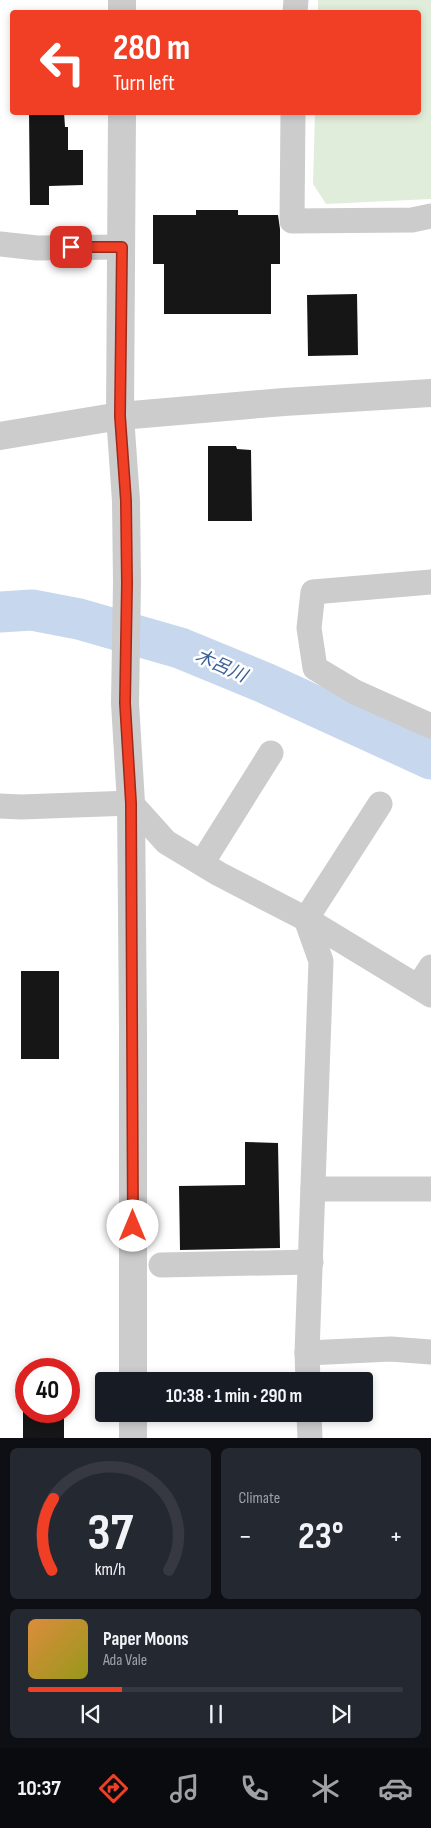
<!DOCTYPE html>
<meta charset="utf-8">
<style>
:root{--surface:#171b24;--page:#242831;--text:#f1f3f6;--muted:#9ea1a6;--line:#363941;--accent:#f13f26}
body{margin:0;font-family:"Sofia Sans Condensed","Noto Sans JP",sans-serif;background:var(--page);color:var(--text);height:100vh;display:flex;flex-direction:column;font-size:19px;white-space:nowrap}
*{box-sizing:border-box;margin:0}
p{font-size:16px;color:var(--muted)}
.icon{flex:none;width:28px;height:28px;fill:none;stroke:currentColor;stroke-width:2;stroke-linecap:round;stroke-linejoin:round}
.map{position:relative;height:1438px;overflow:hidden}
.details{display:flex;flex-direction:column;gap:10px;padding:10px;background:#0d0f14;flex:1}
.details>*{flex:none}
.top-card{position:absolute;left:10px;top:10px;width:411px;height:105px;border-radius:5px;box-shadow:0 2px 8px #0003;background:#f13f26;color:#fff;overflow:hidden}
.speed{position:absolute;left:15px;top:1358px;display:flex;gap:10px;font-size:25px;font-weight:700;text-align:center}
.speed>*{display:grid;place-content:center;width:65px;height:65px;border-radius:50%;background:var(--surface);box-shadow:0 2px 8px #0003;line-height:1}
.speed .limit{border:8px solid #d22;background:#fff;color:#111}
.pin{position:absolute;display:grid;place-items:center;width:42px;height:42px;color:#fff;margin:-21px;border-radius:10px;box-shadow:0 2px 8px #0006}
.me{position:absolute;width:55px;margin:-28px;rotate:0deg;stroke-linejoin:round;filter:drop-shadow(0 0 4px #0008)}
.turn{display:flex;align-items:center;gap:18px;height:105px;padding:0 20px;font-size:22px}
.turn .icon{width:65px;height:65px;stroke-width:2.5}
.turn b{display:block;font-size:35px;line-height:42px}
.big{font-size:38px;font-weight:700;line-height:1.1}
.details .card{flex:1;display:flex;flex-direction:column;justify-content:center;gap:8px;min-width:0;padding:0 18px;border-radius:8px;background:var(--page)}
.details .dial{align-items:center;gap:0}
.dial svg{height:130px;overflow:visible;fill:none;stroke:var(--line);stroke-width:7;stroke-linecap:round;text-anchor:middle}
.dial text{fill:var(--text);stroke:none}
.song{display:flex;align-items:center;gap:15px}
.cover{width:60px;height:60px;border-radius:8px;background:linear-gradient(135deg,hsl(30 70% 55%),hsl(60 70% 35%))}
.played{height:5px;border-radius:2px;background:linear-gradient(90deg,var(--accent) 25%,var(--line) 25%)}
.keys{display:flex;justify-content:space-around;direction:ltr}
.heat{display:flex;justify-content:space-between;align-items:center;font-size:28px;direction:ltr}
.details .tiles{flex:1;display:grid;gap:10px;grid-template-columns:1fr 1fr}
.card:last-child{grid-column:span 2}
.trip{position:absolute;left:95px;top:1372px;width:278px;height:50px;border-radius:5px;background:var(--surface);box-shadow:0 2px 8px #0003;font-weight:700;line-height:50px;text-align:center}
.tab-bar{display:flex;height:80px;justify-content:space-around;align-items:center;background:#090b0e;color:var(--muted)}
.tab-bar .icon{width:35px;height:35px}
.tab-bar .current{color:var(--accent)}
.tab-bar b{font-size:22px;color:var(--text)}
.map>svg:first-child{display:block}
.green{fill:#e1eddb}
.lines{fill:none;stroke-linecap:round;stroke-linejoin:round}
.river{stroke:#c6d7ee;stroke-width:41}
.building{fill:#161616}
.minor{stroke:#ccc;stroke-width:25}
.tertiary{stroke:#ccc;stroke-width:28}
.route-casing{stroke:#9d2919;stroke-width:12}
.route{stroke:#f13f26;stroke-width:9}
.labels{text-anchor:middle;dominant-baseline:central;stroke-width:5;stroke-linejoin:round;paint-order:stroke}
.water-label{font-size:18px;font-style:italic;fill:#375f96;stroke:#fff}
</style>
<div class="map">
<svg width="431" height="1438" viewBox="0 0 431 1438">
<rect width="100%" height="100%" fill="#fff"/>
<path class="green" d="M318 0H431V199L326 204 313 184 315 113 419 112V12H318Z"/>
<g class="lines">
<path class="river" d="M0 612 32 610 79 619 180 648 265 683 431 759"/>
</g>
<g class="building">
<path d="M29 112H64L65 127H68V150H83V185L49 186V205H30Z"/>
<path d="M196 210H238V215H278L280 229V264H271V314H164V264H153V215H196Z"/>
<path d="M357 294 358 355 308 356 307 295Z"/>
<path d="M208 446H236L237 449 251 450 252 521H208Z"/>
<rect x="21" y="971" width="38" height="88"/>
<path d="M245 1142 278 1143 280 1248 180 1250 179 1186 245 1185Z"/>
<rect x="23" y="1411" width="41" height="27"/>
</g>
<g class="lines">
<g class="minor">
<path d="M295 12 296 0"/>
<path d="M293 112 292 221 412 220 431 216"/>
<path d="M0 244 37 248 122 247"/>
<path d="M431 582 313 592 309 628 315 668 355 692 431 726"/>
<path d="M0 806 21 807 131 803 166 842 219 874 306 919 431 995"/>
<path d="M202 863 271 753"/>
<path d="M306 919 321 961 307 1353 308 1381"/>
<path d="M306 919 380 804"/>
<path d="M418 987 431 967"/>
<path d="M313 1189H431"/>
<path d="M161 1265 311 1262"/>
<path d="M307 1353 391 1349 431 1352"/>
<path d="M309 1414 310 1438"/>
</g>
<g class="tertiary">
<path d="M122 0V12"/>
<path d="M122 112 120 416 126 501 127 583 125 703 131 803 133 1031V1381"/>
<path d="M0 436 120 416 284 402 431 393"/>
<path d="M133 1414V1438"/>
</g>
</g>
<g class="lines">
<g class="route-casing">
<path id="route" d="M71 247H122L120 416 126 501 127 583 125 703 131 803 133 1226"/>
</g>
<use href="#route" class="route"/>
</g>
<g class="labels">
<g class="water-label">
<text transform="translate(221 666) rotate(24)">木呂川</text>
</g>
</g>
</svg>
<div class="speed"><div class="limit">40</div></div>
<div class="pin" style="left:71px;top:247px;background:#d93025"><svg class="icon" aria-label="arrive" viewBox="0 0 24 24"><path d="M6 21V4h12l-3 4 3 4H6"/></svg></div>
<svg class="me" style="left:133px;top:1226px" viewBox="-20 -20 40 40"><circle r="19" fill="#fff"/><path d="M0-13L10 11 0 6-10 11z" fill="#f13f26"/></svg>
<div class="trip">10:38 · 1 min · 290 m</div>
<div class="top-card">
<div class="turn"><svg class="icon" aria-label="left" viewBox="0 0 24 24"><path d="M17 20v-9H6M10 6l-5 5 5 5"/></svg><div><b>280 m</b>Turn left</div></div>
</div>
</div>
<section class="details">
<div class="tiles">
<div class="card dial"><svg viewBox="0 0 100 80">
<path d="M14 69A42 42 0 1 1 86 69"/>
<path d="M14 69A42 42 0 0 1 15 25" stroke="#f13f26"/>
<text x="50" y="56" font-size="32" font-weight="700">37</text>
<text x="50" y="72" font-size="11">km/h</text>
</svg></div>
<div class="card"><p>Climate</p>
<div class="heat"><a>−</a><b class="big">23°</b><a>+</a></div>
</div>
<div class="card">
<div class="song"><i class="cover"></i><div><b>Paper Moons</b><p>Ada Vale</p></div></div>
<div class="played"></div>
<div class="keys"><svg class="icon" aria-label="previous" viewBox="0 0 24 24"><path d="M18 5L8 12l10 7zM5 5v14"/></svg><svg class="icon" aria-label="pause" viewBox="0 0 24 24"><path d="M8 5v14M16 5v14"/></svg><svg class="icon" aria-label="next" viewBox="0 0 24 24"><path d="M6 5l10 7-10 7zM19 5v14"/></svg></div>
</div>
</div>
</section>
<nav class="tab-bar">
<b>10:37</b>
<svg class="icon current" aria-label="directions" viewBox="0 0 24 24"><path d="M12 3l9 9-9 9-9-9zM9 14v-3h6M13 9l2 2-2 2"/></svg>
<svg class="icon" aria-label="music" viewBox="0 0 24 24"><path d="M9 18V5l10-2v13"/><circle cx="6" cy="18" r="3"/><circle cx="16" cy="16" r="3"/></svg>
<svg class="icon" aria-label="phone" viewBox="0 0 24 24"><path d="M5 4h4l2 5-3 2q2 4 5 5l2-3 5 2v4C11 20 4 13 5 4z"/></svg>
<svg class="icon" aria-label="climate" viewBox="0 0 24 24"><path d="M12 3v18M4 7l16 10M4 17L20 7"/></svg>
<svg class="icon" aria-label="car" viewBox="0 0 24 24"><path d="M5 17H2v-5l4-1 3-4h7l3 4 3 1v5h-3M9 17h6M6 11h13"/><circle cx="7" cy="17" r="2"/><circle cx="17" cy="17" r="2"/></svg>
</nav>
